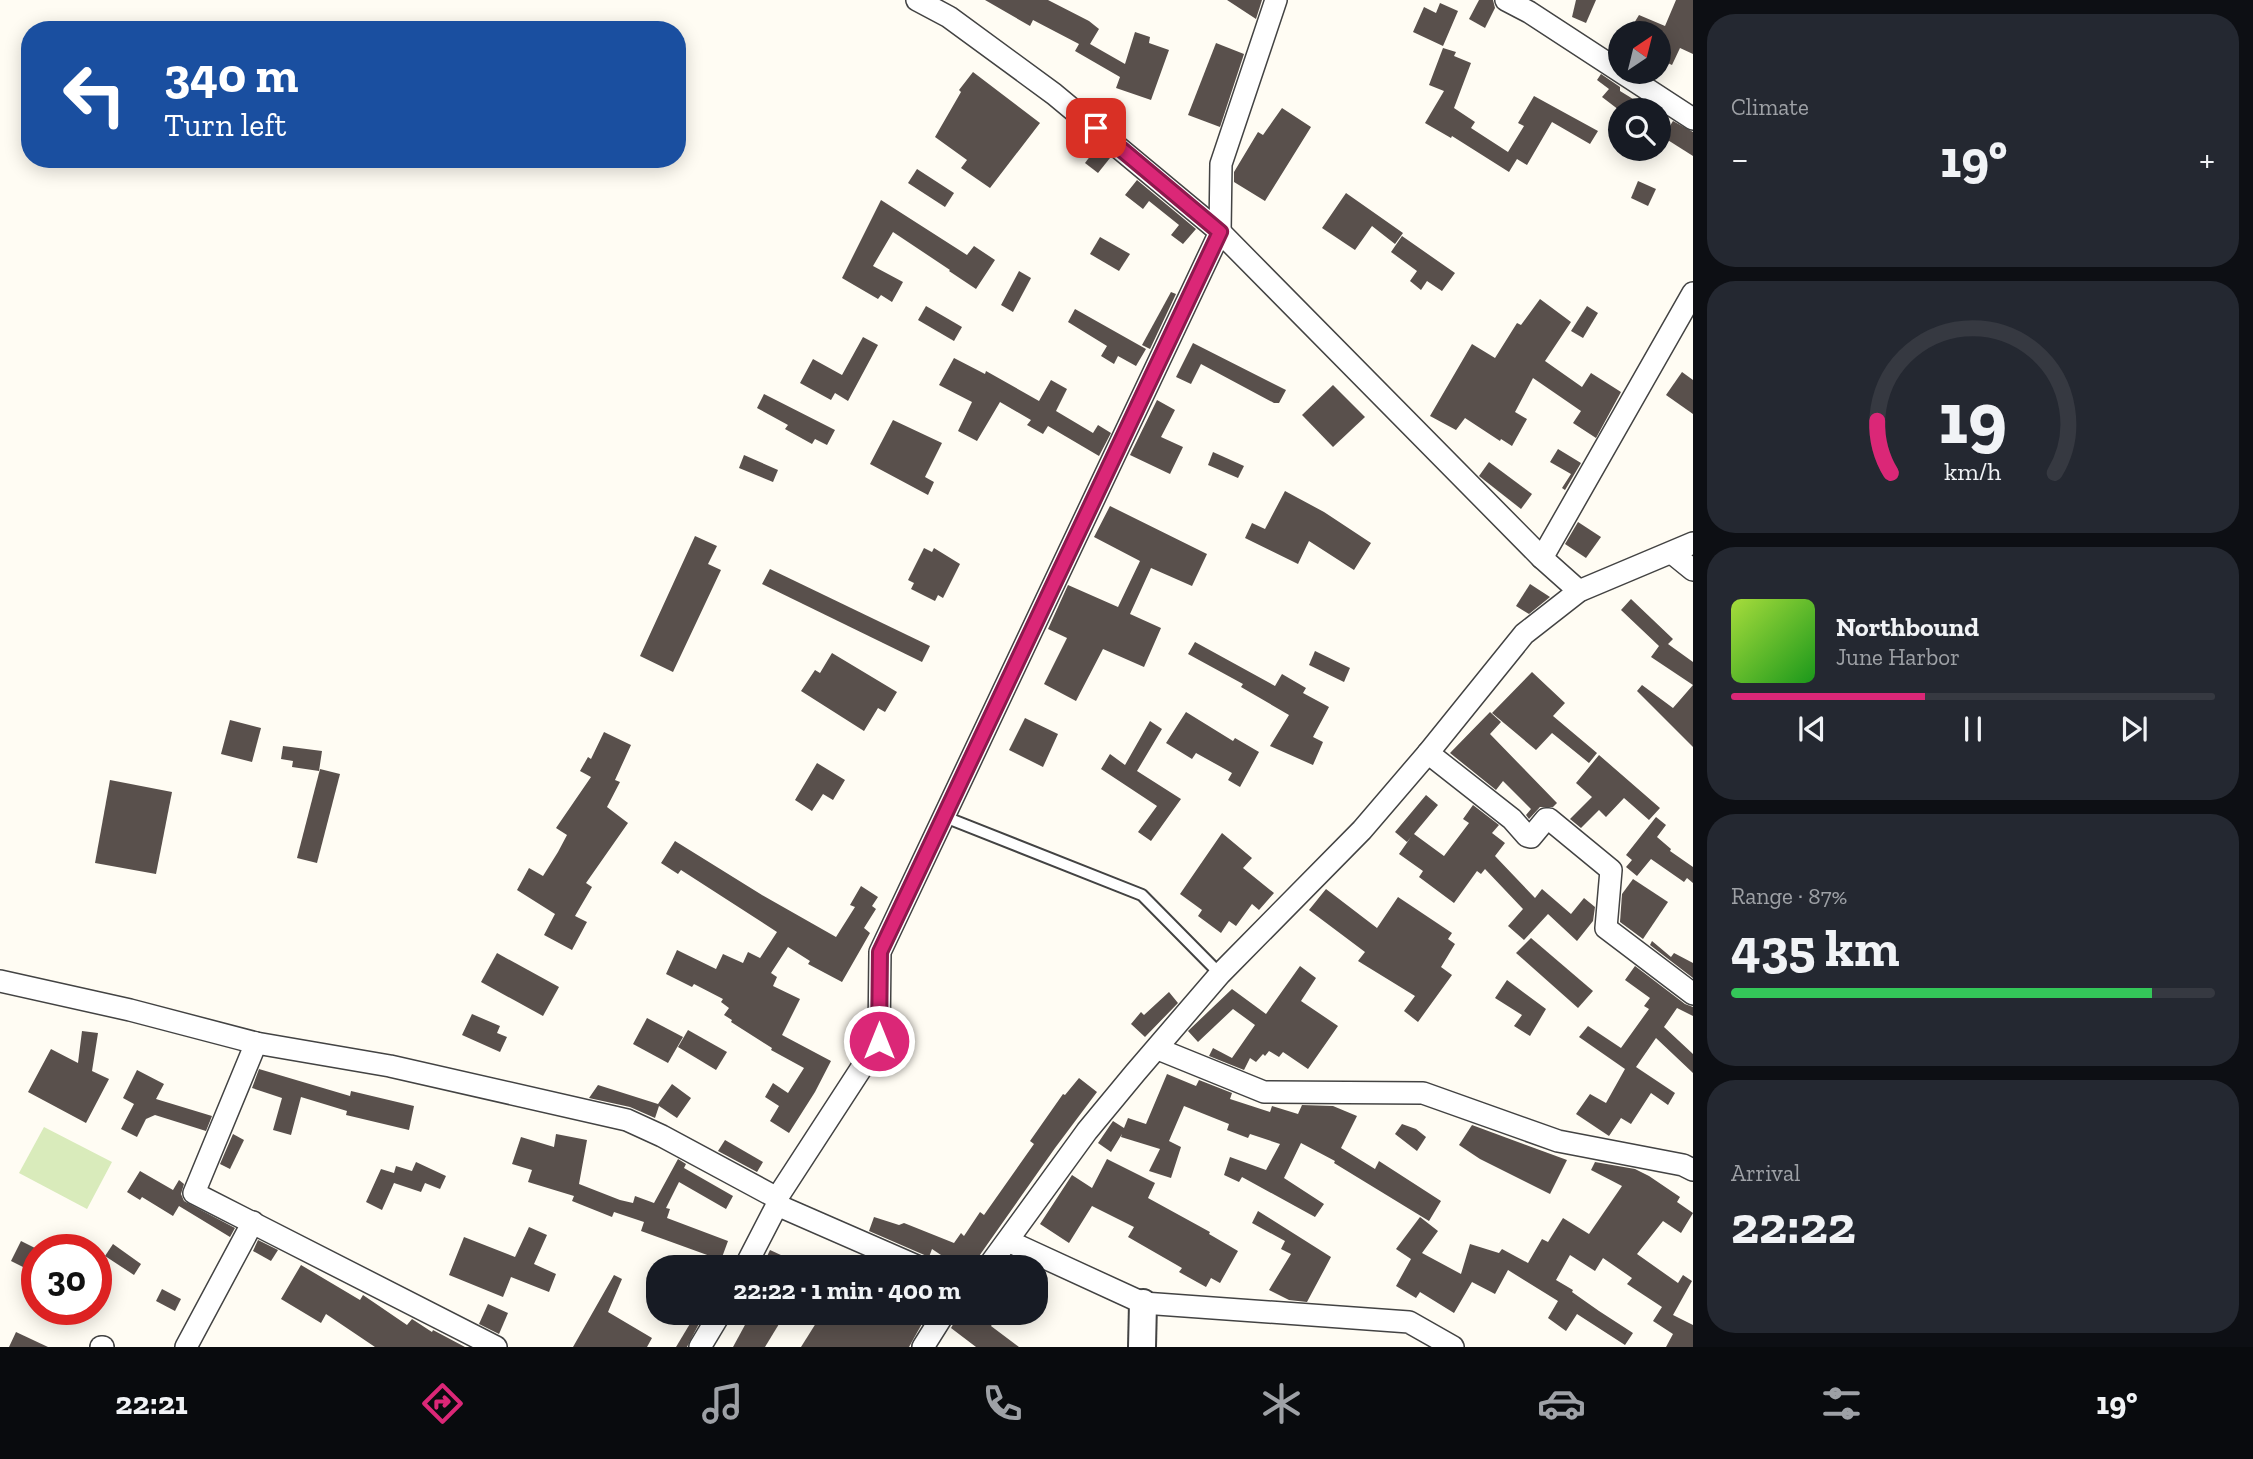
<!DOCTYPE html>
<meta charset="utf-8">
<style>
:root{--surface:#171b24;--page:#242831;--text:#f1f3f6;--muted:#9ea1a6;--line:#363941;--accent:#db2777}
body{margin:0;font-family:"Zilla Slab",serif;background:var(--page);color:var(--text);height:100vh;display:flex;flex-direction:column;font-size:26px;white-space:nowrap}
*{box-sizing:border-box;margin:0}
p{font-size:23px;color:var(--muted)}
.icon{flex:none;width:38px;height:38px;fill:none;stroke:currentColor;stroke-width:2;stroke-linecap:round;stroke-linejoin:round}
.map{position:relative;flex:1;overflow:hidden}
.drawer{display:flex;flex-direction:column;gap:14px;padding:14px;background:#0d0f14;width:560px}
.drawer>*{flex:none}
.banner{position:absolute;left:21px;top:21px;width:665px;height:147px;border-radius:28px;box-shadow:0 4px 18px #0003;background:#1a4fa0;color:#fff;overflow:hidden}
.needle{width:46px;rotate:35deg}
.buttons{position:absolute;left:1608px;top:21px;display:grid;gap:14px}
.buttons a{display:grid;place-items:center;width:63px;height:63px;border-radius:50%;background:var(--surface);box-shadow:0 4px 18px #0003;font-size:35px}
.speed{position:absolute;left:21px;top:1234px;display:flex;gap:14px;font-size:35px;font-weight:700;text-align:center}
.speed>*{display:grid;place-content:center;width:91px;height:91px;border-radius:50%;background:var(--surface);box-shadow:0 4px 18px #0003;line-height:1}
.speed .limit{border:10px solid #d22;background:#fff;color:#111}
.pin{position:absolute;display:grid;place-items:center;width:60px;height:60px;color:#fff;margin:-30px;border-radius:14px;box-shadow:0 4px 10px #0006}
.me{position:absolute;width:77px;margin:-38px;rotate:0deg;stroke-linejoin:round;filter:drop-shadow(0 0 5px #0008)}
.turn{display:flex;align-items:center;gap:24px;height:147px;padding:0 28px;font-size:32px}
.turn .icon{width:91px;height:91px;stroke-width:2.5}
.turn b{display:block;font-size:49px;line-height:60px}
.big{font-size:52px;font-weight:700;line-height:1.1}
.drawer .card{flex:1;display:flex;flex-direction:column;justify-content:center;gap:10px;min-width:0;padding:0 24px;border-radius:28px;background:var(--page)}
.drawer .dial{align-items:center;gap:0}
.dial svg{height:182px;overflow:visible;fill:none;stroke:var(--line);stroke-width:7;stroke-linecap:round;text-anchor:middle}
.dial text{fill:var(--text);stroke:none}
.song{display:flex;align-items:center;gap:21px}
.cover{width:84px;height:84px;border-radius:10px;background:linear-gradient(135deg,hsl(80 70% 55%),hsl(120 70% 35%))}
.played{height:7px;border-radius:4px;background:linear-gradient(90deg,var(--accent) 40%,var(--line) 40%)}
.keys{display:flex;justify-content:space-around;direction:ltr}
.heat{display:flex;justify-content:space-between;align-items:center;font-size:38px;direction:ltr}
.charge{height:10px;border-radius:5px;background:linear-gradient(90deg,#34c759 87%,var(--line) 0)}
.trip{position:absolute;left:646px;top:1255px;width:402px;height:70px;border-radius:28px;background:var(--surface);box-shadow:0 4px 18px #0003;font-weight:700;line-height:70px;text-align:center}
.tabs{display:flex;height:112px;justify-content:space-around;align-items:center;background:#090b0e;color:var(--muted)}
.tabs .icon{width:49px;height:49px}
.tabs .selected{color:var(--accent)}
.tabs b{font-size:32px;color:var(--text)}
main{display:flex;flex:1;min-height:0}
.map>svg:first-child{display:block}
.green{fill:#d9ebbb}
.building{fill:#59504c}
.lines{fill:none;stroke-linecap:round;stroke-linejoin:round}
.service-casing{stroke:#434343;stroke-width:14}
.minor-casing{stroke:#434343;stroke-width:24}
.tertiary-casing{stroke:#434343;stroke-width:30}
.service{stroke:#fff;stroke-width:10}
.minor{stroke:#fff;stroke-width:21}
.tertiary{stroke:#fff;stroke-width:26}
.route-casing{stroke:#8e194d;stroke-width:18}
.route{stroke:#db2777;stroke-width:12}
</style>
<main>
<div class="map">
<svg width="1693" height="1347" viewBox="0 0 1693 1347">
<rect width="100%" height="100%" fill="#fffcf3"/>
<path class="green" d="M44 1127 112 1162 87 1209 19 1173Z"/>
<g class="building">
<path d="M985 0H1048L1089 21 1099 29 1090 44 1125 64 1135 32 1150 37 1149 43 1169 50 1151 100 1116 88 1120 77 1075 51 1079 44 1033 20 1030 26Z"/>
<path d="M1227 0H1262L1256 19Z"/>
<path d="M1479 0H1493L1495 8 1485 28 1469 19Z"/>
<path d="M1576 0H1596L1586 23 1572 17Z"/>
<path d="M1676 0H1693V54L1680 48 1672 65 1659 59V33H1628L1639 15 1665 26Z"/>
<path d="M1440 3 1458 11 1443 46 1413 32 1424 7 1436 13Z"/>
<path d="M1216 43 1244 54 1220 127 1188 115Z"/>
<path d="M1443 48 1456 52 1454 56 1471 63 1454 108 1475 122 1471 128 1508 152 1524 126 1518 123 1534 96 1598 131 1590 144 1552 122 1527 165 1517 159 1509 172 1452 136 1451 138 1425 123 1444 91 1429 85Z"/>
<path d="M973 72 1040 123 990 188 961 168 967 160 935 137 961 92 959 90Z"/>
<path d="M1601 74 1620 87V91L1651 110H1619L1602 97 1609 89 1597 80Z"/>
<path d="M1282 108 1311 127 1265 201 1234 182V172L1258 132 1263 135Z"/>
<path d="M1673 121 1693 132V156L1663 137Z"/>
<path d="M1097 147 1110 158 1098 173 1085 163Z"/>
<path d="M917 169 954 193 945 207 908 183Z"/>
<path d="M1137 180 1196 229 1183 244 1171 235 1179 225 1149 201 1143 209 1125 195Z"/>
<path d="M1638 181 1656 189 1648 206 1631 198Z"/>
<path d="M1346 193 1403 233 1395 244 1372 226 1355 250 1322 228Z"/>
<path d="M881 200 967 255 974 246 995 260 976 289 949 271 950 270 893 232 873 266 903 282 892 302 881 295 878 299 842 278Z"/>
<path d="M1402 236 1455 273 1442 291 1427 281 1421 290 1410 281 1417 271 1391 252Z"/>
<path d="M1100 237 1130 254 1119 271 1090 254Z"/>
<path d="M1019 271 1031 278 1013 312 1001 305Z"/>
<path d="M1171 292 1176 294 1150 349 1142 345Z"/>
<path d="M1540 299 1571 322 1545 361 1582 387 1591 373 1621 392 1596 438 1573 423 1581 411 1533 378 1515 412 1527 419 1512 446 1501 439 1500 441 1465 418 1456 430 1430 416 1472 344 1495 358 1517 323 1521 325Z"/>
<path d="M926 306 962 327 954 341 918 320Z"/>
<path d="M1587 306 1598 313 1583 338 1571 331Z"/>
<path d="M1075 309 1146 349 1136 366 1118 356 1114 364 1101 356 1107 346 1068 322Z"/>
<path d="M863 337 878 345 848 401 835 393 831 400 800 383 813 359 842 375Z"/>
<path d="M1193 343 1286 390 1279 403H1274L1201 364 1191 384 1176 377Z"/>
<path d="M954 358 985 374 986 371 1039 401 1051 380 1067 389 1056 411 1093 433 1098 425 1111 433 1099 456 1048 426 1043 434 1027 425 1031 420 1000 402 977 441 958 431 972 402 939 385Z"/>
<path d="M1682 372 1693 380V414L1666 395Z"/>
<path d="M1333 385 1365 417 1333 447 1302 415Z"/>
<path d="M764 394 835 430 827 445 815 439 812 444 785 429 788 425 757 408Z"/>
<path d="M1157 400 1175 410 1161 437 1183 447 1170 474 1130 455Z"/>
<path d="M893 420 942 443 925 477 934 482 928 495 870 464Z"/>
<path d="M1558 449 1581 463 1565 490 1562 488 1571 474 1550 462Z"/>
<path d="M1213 452 1244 466 1238 478 1208 465Z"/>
<path d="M744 455 778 470 773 482 739 468Z"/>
<path d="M1489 462 1532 494 1521 509 1479 476Z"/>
<path d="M1285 491 1324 512 1371 543 1354 570 1309 541 1298 564 1245 538 1252 523 1265 529Z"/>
<path d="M1110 506 1207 554 1192 586 1151 568 1130 614 1161 628 1144 667 1103 649 1076 701 1044 684 1067 638 1048 629 1068 585 1118 607 1140 561 1094 537Z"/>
<path d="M1578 522 1601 537 1586 558 1565 544Z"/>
<path d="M695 536 717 546 708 564 721 570 673 672 640 656Z"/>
<path d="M924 548 932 552 934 548 960 564 943 598 938 595 935 601 911 589 914 583 908 580Z"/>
<path d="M770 569 930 646 922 662 762 584Z"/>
<path d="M1530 584 1550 597 1529 614 1516 606Z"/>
<path d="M1631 599 1673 639 1668 644 1693 662V747L1637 691 1642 685 1673 708 1693 685 1651 657 1659 646 1621 610Z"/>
<path d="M1195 642 1275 686 1282 674 1306 688 1303 693 1329 707 1313 737 1323 742 1313 765 1270 746 1289 715 1241 687 1243 684 1188 654Z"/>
<path d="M1315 651 1350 668 1344 682 1309 665Z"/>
<path d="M832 653 897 692 885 712 878 708 864 731 801 691 815 670 820 673Z"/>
<path d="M1532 672 1565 703 1553 716 1597 753 1589 763 1552 733 1536 750 1492 713Z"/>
<path d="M1186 712 1233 741 1235 738 1259 752 1240 787 1228 780 1232 773 1196 753 1192 759 1166 743Z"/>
<path d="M1490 712 1501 722 1490 734 1557 803 1553 807H1540L1529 819 1526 815 1531 809 1503 781 1496 790 1450 753Z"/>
<path d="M1025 718 1058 734 1043 767 1009 750Z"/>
<path d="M230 720 261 728 252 762 221 754Z"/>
<path d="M1150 721 1162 729 1137 771 1181 799 1151 841 1138 832 1157 806 1101 769 1110 754 1125 765Z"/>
<path d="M604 732 631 745 615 780 620 782 607 807 628 823 586 883 592 887 575 916 587 922 572 950 544 935 555 914 517 890 529 868 543 876 558 852 567 835 556 828 591 777 580 771 588 757 591 759Z"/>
<path d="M283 746 322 751 319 771 292 767 293 761 281 759Z"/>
<path d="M1599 755 1660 808 1649 820 1624 798 1606 817 1599 810 1581 828 1570 819 1592 797 1576 783Z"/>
<path d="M817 763 845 780 833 800 823 794 812 811 795 800Z"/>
<path d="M320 769 340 774 317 863 297 858Z"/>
<path d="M110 780 172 792 156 874 95 863Z"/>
<path d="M1426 795 1438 805 1414 834 1444 856 1469 823 1463 819 1473 805 1499 825 1492 833 1505 843 1495 856 1535 898 1542 889 1571 914 1584 898 1595 907 1593 921 1577 941 1548 914 1524 940 1508 926 1523 909 1485 869 1481 874 1477 871 1454 903 1419 877 1423 871 1399 854 1411 837 1407 842 1395 832Z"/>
<path d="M1656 817 1666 825 1657 837 1671 849 1670 851 1693 867V883L1687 878 1684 882 1651 859 1637 876 1626 867 1632 860 1626 855Z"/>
<path d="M1222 833 1252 858 1243 868 1274 893 1259 910 1252 904 1236 926 1229 921 1221 933 1198 916 1202 910 1180 894Z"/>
<path d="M675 841 762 895 836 937 855 907 850 905 861 886 878 897 872 906 876 909 864 928 870 933 842 982 808 964 810 961 788 947 771 973 777 977 773 986 800 999 782 1035 831 1061 815 1092 789 1133 770 1121 779 1106 765 1097 773 1083 788 1093 804 1068 771 1050 772 1048 731 1022 732 1020 724 1015 729 1008 721 1002 723 999 694 984 692 987 666 974 677 950 716 969 723 954 743 963 748 952 760 958 777 932 681 870 678 874 661 863Z"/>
<path d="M1633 879 1668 902 1643 939 1620 922 1622 894Z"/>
<path d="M1326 889 1377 928 1398 897 1452 933 1448 939 1455 944 1441 967 1452 975 1418 1022 1404 1011 1415 996 1358 961 1365 952 1309 910Z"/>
<path d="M1531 938 1593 991 1578 1008 1516 953Z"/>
<path d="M1652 941 1671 957 1674 953 1693 963V978L1650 945Z"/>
<path d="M497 953 559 987 543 1016 481 982Z"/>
<path d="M1300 966 1316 978 1301 1001 1338 1026 1308 1069 1283 1052 1279 1057 1269 1051 1265 1056 1263 1054 1256 1062 1250 1058 1244 1070 1209 1056 1213 1048 1232 1058 1255 1025 1233 1009 1198 1042 1188 1031 1232 989 1266 1014Z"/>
<path d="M1635 966 1685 1004 1693 1007V1016L1677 1008 1664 1027 1693 1054V1073L1656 1038 1636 1067 1675 1093 1668 1105 1651 1093 1631 1124 1621 1118 1609 1136 1576 1114 1590 1094 1606 1103 1625 1069 1579 1037 1588 1026 1621 1048 1649 1009 1644 1006 1650 998 1625 980Z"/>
<path d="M1507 980 1546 1009 1530 1036 1514 1026 1522 1015 1495 998Z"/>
<path d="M1169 992 1178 1003 1145 1037 1131 1024 1141 1012 1144 1015Z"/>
<path d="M472 1014 500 1026 497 1033 507 1037 500 1052 462 1035Z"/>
<path d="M647 1018 683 1037 668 1063 633 1044Z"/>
<path d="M688 1030 727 1052 716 1070 678 1047Z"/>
<path d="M82 1031 98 1033 92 1071 109 1079 86 1123 28 1092 51 1049 78 1063Z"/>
<path d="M259 1069 350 1096 351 1091 414 1106 409 1130 346 1115 347 1111 301 1097 291 1135 273 1130 282 1098 252 1088Z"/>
<path d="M137 1070 164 1084 156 1099 212 1116 206 1131 155 1115 146 1119 137 1137 121 1129 134 1104 123 1098Z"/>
<path d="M1167 1074 1196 1086 1199 1080 1232 1093 1230 1099 1270 1112 1272 1106 1298 1114 1302 1105 1333 1106 1357 1116 1341 1148 1375 1169 1379 1161 1441 1201 1429 1221 1334 1163 1335 1161 1301 1143 1284 1178 1324 1204 1315 1217 1242 1177 1239 1182 1224 1175 1230 1157 1266 1170 1280 1144 1250 1134 1248 1138 1227 1130 1229 1124 1184 1106 1169 1141 1181 1147 1171 1178 1149 1171 1160 1149 1121 1137 1122 1134 1111 1152 1098 1143 1113 1121 1124 1128 1128 1118 1146 1124Z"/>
<path d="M1079 1078 1097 1092 1055 1148 977 1259 974 1267H959L932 1249 929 1257 869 1231 874 1217 899 1225 904 1223 954 1243 961 1233 964 1236 980 1212 984 1215 1034 1144 1030 1141 1063 1094 1065 1095Z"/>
<path d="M672 1084 691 1098 677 1118 659 1106 655 1118 630 1107 589 1098 598 1085 658 1104Z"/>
<path d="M1402 1124 1416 1129 1426 1137 1417 1151 1395 1134Z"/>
<path d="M1472 1125 1567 1160 1550 1194 1480 1159 1459 1145Z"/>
<path d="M233 1134 244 1140 230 1169 220 1164Z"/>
<path d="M556 1134 587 1140 579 1184 620 1200 633 1203 635 1196 654 1203 678 1159 686 1164 684 1168 733 1196 726 1209 679 1182 666 1208 670 1209 667 1218 728 1241 721 1260 641 1231 644 1222 614 1212 612 1217 572 1201 574 1196 528 1182 532 1170 512 1164 521 1137 554 1147Z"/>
<path d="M725 1140 763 1162 757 1172 718 1151Z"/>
<path d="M1107 1159 1155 1183 1148 1198 1210 1232 1209 1234 1238 1251 1220 1283 1211 1278 1206 1287 1179 1272 1182 1268 1128 1237 1134 1227 1092 1206 1069 1243 1040 1224 1072 1175 1092 1188Z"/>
<path d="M416 1162 446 1176 440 1189 425 1183 421 1192 394 1183 382 1210 366 1202 381 1169 394 1173 396 1166 412 1171Z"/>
<path d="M1595 1162 1635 1169 1649 1176 1680 1197 1677 1202 1693 1213 1681 1233 1663 1221 1637 1254 1678 1283 1683 1275 1692 1281 1673 1315 1693 1325V1347H1666L1673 1334 1653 1321 1662 1307 1627 1284 1632 1278 1603 1258 1595 1271 1570 1255 1556 1280 1573 1290 1572 1292 1599 1311 1633 1333 1625 1345 1577 1314 1566 1331 1548 1318 1558 1301 1508 1270 1495 1294 1472 1282 1454 1313 1420 1292 1416 1298 1396 1286 1411 1259 1396 1249 1420 1217 1438 1231 1422 1253 1461 1274 1470 1244 1499 1253 1502 1249 1528 1263 1542 1239 1548 1242 1563 1218 1589 1234 1622 1186 1591 1170Z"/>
<path d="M140 1171 173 1190 179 1180 184 1184 181 1194 184 1201 235 1228 230 1237 179 1206 173 1216 142 1197 140 1200 127 1192Z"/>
<path d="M1258 1211 1331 1257 1307 1302 1289 1300 1269 1290 1291 1254 1281 1249 1285 1241 1252 1223Z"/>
<path d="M529 1227 547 1235 534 1264 556 1274 549 1292 511 1277 503 1297 449 1275 464 1237 515 1257Z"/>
<path d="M258 1240 278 1250 271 1261 253 1251Z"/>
<path d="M21 1241 37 1249V1274L11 1261Z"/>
<path d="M113 1244 141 1264 134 1275 105 1256Z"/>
<path d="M770 1250 807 1267H762Z"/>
<path d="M301 1265 360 1300 363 1295 407 1325 412 1319 432 1332 433 1330 465 1347H375L326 1314 321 1323 281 1299Z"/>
<path d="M614 1275 622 1279 608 1312 652 1338 647 1347H573Z"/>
<path d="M162 1289 181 1299 175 1311 156 1301Z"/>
<path d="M488 1304 508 1313 499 1334 479 1324Z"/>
<path d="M697 1312H705L687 1347H676Z"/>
<path d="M752 1312H761L779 1324 765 1347H733Z"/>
<path d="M823 1312H911L924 1320 909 1347H801Z"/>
<path d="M960 1312 975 1324 982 1315 993 1323 991 1326 1019 1347H976L951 1328Z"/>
<path d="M16 1332 48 1347H9Z"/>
</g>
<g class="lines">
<g class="service-casing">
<path id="service" d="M945 817 1142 895 1220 974"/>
</g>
<g class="minor-casing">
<g id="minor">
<path d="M917 0 949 17 1054 94 1220 232 1542 558 1579 591"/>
<path d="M1506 0 1529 12 1693 119"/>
<path d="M1672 553 1693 570"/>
<path d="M1542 558 1693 293"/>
<path d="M1428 753 1512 819 1527 836 1531 837 1546 819H1549L1611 870 1606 928 1693 994"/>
<path d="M0 981 130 1010 256 1043 390 1066 627 1120 662 1136 777 1198V1205L919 1267"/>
<path d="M256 1043 194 1193 496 1347"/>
<path d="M1158 1049 1264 1092 1423 1093 1558 1141 1683 1165 1693 1170"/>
<path d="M777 1198 879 1041 880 952 1220 232 1221 164 1276 0"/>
<path d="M1008 1241 1143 1303 1409 1322 1453 1347"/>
<path d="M745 1267 777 1205"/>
<path d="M988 1267 1087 1131 1135 1073 1220 974 1362 830 1428 753 1524 634 1579 591 1693 543"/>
<path d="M101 1347H103"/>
<path d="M186 1347 253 1222"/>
<path d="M700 1347 721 1312"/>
<path d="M923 1347 945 1312"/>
</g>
</g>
<g class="tertiary-casing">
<path id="tertiary" d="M1142 1347 1143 1303"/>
</g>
<use href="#service" class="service"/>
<use href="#minor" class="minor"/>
<use href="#tertiary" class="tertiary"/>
</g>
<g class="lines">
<g class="route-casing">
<path id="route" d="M879 1041 880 952 1220 232 1096 128"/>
</g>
<use href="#route" class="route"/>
</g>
</svg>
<div class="buttons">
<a><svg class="needle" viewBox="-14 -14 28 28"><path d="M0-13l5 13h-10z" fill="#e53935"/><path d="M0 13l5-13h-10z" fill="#9ea1a6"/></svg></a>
<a><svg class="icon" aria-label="search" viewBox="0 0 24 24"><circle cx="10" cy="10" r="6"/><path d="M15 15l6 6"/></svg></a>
</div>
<div class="speed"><div class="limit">30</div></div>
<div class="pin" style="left:1096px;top:128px;background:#d93025"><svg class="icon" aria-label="arrive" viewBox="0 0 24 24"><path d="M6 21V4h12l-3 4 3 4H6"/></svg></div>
<svg class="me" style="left:879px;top:1041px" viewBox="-20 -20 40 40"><circle r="17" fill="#db2777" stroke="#fff" stroke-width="3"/><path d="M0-11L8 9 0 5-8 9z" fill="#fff"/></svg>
<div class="trip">22:22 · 1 min · 400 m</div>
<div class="banner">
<div class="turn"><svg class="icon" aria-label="left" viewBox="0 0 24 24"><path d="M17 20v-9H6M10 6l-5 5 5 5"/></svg><div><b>340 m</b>Turn left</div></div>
</div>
</div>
<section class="drawer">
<div class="card"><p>Climate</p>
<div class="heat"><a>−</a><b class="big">19°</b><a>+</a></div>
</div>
<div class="card dial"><svg viewBox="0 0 100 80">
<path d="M14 69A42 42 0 1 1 86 69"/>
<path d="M14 69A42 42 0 0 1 8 46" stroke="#db2777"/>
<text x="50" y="56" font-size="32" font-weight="700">19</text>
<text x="50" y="72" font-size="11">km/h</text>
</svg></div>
<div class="card">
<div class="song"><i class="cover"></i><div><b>Northbound</b><p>June Harbor</p></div></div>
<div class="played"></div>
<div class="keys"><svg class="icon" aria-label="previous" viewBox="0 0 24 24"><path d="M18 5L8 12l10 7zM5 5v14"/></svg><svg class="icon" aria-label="pause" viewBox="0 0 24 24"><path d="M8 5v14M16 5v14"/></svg><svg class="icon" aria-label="next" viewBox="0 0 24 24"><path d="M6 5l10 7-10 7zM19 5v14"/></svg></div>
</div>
<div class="card"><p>Range · 87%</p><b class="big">435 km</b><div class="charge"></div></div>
<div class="card"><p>Arrival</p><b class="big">22:22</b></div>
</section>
</main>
<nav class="tabs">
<b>22:21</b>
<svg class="icon selected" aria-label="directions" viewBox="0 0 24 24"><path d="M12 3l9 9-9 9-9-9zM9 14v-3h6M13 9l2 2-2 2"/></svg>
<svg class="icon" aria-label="music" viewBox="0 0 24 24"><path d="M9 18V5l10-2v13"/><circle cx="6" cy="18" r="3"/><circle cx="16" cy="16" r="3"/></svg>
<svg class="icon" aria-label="phone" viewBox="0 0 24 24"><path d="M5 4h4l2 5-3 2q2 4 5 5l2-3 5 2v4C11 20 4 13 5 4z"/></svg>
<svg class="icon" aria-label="climate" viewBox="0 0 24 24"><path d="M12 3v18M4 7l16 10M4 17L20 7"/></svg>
<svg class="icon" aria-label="car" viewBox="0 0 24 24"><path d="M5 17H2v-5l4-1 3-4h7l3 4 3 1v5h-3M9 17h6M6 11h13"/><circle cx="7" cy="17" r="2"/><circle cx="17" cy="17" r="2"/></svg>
<svg class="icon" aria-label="filters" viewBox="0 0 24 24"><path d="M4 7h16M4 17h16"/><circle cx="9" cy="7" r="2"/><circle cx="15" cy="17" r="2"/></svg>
<b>19°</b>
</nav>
